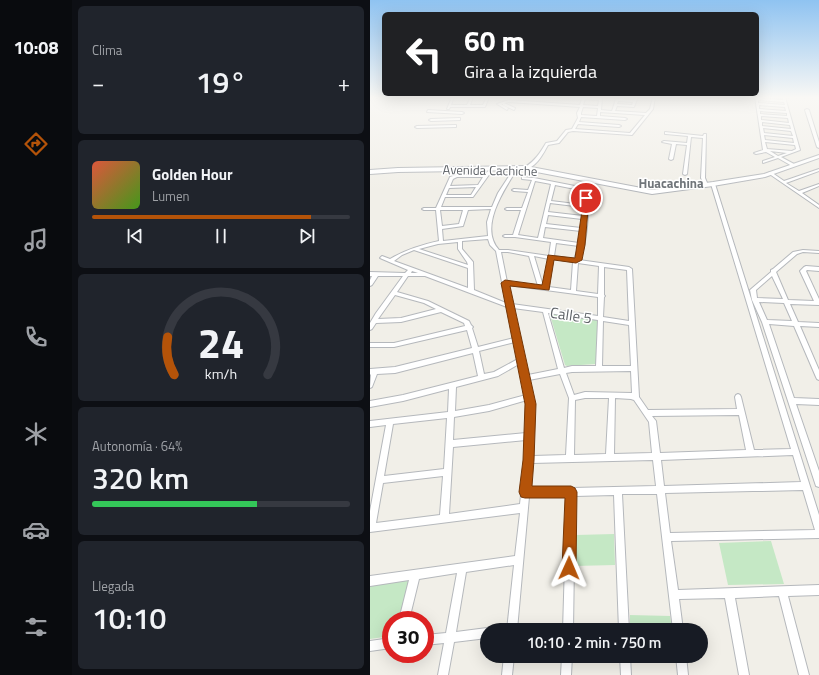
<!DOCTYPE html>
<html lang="es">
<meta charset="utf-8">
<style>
:root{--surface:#171b24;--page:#20242c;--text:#f1f3f6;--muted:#9ea1a6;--line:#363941;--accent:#b45309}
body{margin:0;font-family:"Titillium Web",sans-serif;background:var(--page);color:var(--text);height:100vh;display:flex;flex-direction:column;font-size:15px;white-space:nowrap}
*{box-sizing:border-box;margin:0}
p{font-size:13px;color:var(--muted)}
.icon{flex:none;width:22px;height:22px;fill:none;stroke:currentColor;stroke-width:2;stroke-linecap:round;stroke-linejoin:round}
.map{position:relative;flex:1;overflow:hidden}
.side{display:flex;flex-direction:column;gap:6px;padding:6px;background:#0d0f14;width:298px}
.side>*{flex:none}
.guide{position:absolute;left:12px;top:12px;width:377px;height:84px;border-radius:6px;box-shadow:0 4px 16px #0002;background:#202124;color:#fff;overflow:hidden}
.speed{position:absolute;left:12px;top:611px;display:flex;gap:8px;font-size:20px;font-weight:700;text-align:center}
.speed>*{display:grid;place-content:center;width:52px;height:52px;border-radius:50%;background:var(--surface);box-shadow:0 4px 16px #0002;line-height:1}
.speed .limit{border:6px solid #d22;background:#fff;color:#111}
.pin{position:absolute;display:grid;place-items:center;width:34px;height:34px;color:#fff;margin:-17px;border:2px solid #fff;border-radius:50%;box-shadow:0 1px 4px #0007}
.me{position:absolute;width:44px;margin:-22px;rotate:1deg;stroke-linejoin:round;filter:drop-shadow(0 0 3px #0008)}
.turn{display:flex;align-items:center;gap:14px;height:84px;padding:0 16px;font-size:18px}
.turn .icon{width:52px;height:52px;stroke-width:2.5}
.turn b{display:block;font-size:28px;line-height:34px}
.big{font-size:30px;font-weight:600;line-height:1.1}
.side .card{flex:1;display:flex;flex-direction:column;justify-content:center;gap:6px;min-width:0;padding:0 14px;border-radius:6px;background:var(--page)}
.side .dial{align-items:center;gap:0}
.dial svg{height:104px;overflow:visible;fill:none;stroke:var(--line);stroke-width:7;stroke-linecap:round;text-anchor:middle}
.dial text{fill:var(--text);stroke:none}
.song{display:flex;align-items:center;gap:12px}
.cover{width:48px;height:48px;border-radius:6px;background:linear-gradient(135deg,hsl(10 70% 55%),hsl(100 70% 35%))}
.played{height:4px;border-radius:2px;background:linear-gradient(90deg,var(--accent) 85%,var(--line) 85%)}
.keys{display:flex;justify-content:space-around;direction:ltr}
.heat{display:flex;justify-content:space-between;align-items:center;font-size:22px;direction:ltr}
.charge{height:6px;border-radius:3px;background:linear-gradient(90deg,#34c759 64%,var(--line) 0)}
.trip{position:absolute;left:110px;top:623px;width:228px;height:40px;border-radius:20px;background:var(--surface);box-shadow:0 4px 16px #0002;font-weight:600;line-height:40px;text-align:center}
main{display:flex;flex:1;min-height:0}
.tabs{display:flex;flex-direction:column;width:72px;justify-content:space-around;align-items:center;background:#090b0e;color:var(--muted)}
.tabs .icon{width:28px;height:28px}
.tabs .current{color:var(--accent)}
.tabs b{font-size:18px;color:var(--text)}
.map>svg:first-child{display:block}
.green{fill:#c5e8c5}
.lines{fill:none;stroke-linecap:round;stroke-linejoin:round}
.minor-casing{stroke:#b5b8bc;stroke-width:2}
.tertiary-casing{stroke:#b5b8bc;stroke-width:2}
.minor{fill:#fff;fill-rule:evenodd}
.tertiary{fill:#fff;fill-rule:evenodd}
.route{fill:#b45309;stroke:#753606}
.labels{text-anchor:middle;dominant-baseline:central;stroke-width:3;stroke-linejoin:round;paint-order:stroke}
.far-street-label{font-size:13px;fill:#5f6368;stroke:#fff}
.far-neighbourhood-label{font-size:13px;font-weight:bold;fill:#70757a;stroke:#fff}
.street-label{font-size:15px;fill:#5f6368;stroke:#fff}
</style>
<main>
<nav class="tabs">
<b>10:08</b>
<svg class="icon current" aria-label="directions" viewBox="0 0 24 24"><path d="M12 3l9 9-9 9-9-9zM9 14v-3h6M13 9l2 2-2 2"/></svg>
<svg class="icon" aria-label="music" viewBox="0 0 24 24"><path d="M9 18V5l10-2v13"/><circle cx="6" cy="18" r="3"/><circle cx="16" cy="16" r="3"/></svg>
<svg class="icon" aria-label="phone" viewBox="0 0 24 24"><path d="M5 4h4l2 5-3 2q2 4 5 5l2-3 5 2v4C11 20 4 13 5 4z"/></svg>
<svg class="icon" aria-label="climate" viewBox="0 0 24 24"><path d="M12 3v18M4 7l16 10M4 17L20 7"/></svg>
<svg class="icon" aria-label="car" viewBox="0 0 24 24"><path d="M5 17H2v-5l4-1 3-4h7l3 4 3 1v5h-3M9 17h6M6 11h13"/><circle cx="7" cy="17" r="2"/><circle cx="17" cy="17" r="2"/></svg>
<svg class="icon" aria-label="filters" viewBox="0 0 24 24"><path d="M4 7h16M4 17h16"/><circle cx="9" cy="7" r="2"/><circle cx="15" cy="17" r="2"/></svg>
</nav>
<section class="side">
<div class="card"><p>Clima</p>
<div class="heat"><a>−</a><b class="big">19°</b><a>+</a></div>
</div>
<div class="card">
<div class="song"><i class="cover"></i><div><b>Golden Hour</b><p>Lumen</p></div></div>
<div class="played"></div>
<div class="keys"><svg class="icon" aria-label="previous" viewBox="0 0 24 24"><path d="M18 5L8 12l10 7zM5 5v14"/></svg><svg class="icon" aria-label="pause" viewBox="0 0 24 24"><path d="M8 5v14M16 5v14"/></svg><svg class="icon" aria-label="next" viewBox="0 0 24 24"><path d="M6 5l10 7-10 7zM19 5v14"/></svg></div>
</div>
<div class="card dial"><svg viewBox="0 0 100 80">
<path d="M14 69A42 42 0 1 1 86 69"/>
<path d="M14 69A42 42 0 0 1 9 40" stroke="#b45309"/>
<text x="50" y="56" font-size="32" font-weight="700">24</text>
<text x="50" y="72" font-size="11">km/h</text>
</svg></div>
<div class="card"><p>Autonomía · 64%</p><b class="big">320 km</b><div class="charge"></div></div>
<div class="card"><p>Llegada</p><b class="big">10:10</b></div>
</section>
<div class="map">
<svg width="449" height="675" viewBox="0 0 449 675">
<rect width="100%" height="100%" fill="#f1efe8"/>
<g class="green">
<path d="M181 313 227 320 228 362 225 364 197 366 195 365 180 315Z"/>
<path d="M244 534 245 565 205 566 206 535Z"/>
<path d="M401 541 414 584 358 585 349 543Z"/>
<path d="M39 579 29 620H21V636L0 639V584Z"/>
<path d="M260 615 300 616 302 630H260Z"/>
<path d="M262 656H305L306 663H262Z"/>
</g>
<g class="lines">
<g class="minor-casing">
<g id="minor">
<path d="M82 97H84L81 105H97L101 97H103L100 105H113L117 97H119L115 107H80L79 109H77Z"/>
<path d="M181 97 231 98 232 99 231 110 242 111 246 99 264 100 266 97H268L264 107 247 106 245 111 276 113 280 109 283 97H285L283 109 262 135 203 131 198 132 189 143 178 145C173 154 166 168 155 169V167C165 161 170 153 176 143L187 141 196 130 202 129 208 118 207 113 210 107 139 102 134 103 145 108 144 110 133 105V104H131L138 108 137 110 127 104 139 100 210 105 212 99 182 98ZM215 99 229 100 228 106 213 105ZM248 101 263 102 262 105 247 104ZM213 107 228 108 227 116 211 115V113ZM230 112 275 115 260 133 205 129 208 124 249 127 251 126 249 125 209 122 211 117 255 120 257 119 255 118 230 116Z"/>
<path d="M385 97H387L388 98 413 100V97H415L430 150 411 157 424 164V166H422L408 158 393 163V161L405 157 396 152 386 154 384 153 393 150ZM388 100 414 102 415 105 388 103ZM389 105 415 107 416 111 389 109ZM390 111 417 113V116L390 114ZM391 116 418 118 419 123 391 120ZM392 122 420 125 421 129 392 126ZM393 128 421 131 423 136 394 133ZM394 135 423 138 424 143 395 140ZM395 142 425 145 426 149 422 151 397 149ZM400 151 417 153 408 156Z"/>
<path d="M437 109 439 110 449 142V148L447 147 435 110Z"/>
<path d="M58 110 92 112 94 113 92 114 57 112Z"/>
<path d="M89 118H90V120L61 121 59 120 61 119Z"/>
<path d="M85 125H86V127L47 128 45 127 47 126Z"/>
<path d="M295 132 333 136 334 134H336L335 178 338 185 337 186H335L331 178 333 138 321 137 317 174 315 175 313 174 317 145 306 144 303 159 301 160 299 159 302 144 292 142 294 141 317 143 318 136 296 134H295Z"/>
<path d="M145 167 148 168C135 188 108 227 129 250H138L179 256 181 242 145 237H135L133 236 135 235H143L151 210H137L135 209 137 208H152L158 192 144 191 142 190 144 189 158 190 162 180 152 179V177L164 178 215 188 216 180 218 179 220 180C218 202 219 242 209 260L259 267 262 269 269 397 278 410 367 409 365 397 366 395 368 394 370 395 371 397 384 450 421 449 341 184 343 183 345 184 449 515V538L301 541 308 590 449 585V595L418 596 439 675H429L409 596 365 598 379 675H369L355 598 309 599 313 630H303L287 494H252L259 630H249L244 495 205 496 203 630H193L197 496 159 497 147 630H137L144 565 96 572 86 632 117 628 121 630H117V638L84 642 78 675H68L74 643 55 645V635L76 633 87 573 49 579 39 620H29L39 580 0 586V576L145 556 150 513 0 532V511L16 425 0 427V421L78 412 79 389 33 401 0 407V401L33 395 108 376 103 353 25 373 7 374 2 387 0 388 1 374 0 375V369L25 367 102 348 97 330 24 347H0V343H24L95 326 94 323 71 312 31 322 6 323 2 329 0 330V323L6 313 33 276H8L2 285 0 286V280L2 276H0V272L35 273 38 270 10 258 12 256 20 259C35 250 51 245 69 241L66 210H54L52 209 54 208H66L80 177 86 175H115L118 171 121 172 103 197H75L71 207H122L128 193ZM87 177H113L108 185 80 186 83 179ZM165 181 181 184 168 238 148 235ZM185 185 215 191 214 205 181 201ZM106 187 101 195H76L79 188ZM180 203 213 207V216L178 212ZM121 209 117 222 118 236 73 241 72 229 93 226 98 210ZM70 210H93L89 224 72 226ZM178 215 212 219 211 228 176 224ZM175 227 211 231 209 243 173 238ZM118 239 120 245 126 251 136 303 104 290 103 262 92 249V241ZM88 242V249L97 262 98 265 49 249 68 244ZM186 243 209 246 204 259 184 256ZM44 250 98 268V288L24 261 32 255ZM131 252H138L159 256 168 286 137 282ZM164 256 179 259 174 286H173ZM183 259 203 262 201 290 179 287ZM208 263 229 266 228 294 206 291ZM234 267 257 270 259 321 233 317 234 297 235 296 234 295ZM42 271 48 273H41ZM38 276H55L137 307 144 338 108 347 102 328 103 327 101 325 99 321 58 301 27 292ZM138 285 228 297V316L142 304ZM25 295 54 303 66 309 31 318 8 319ZM143 308 173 312 188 369 158 375ZM178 313 228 320 226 366H202L194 368ZM233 321 259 325 261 366H232ZM145 342 148 359 124 372 114 374 109 351ZM149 364 156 395 119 405 85 411 86 387 128 376ZM261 371 262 393 215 392 204 395 196 373 202 372ZM190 374 199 398 196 455 163 456 164 403 159 380ZM215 398H239L236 454 204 455 205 400ZM245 398 261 399 264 400 279 422 282 453 244 454ZM157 400 156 433 83 440 84 417 119 411ZM369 415 376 450 290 453 286 421 282 416ZM77 418 74 469 14 476 23 424ZM156 440 155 460 150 504 79 514 83 447ZM423 455 431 482 294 486 291 460ZM283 460 286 486 160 489 162 463ZM73 476 70 515 6 523 13 483ZM433 490 445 530 300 533 295 493Z"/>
<path d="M449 169V171L416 183 429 191 449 184V186L432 193 449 205V208L398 173 401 172 414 181Z"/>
<path d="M433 250 449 251V253L433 252 427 254 406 272 418 300 444 301 430 271 434 267 436 266 449 267V271L437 270 436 271 449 299V305L420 304 428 322 449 323V327L430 326 449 370V380L447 379 446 377 424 326 399 324 424 398 449 399V405L426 404 449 471V487L446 486 445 483 392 322 382 300 380 290 401 272V270L403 269 423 252ZM402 276 413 299 387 298 386 290ZM389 302 414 303 422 321 397 320Z"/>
<path d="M21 638V648L0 651V641Z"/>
<path d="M134 656H144L142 675H132Z"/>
<path d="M192 656H202L201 675H191Z"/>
<path d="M250 656H260L261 675H251Z"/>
<path d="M306 656H316L318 675H308Z"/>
</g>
</g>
<g class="tertiary-casing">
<path id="tertiary" d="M449 155V158L395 177 343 186 282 194 156 170 28 172 0 174V170L28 168 156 166 282 190 343 182 394 174Z"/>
</g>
<use href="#minor" class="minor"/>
<use href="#tertiary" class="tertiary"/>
</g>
<linearGradient id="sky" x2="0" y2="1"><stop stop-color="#8fc3f1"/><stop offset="0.51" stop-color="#f9f8f5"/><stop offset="1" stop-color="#f9f8f5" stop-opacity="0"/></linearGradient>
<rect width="449" height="191" fill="url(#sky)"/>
<path class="route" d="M214 197 219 198 215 245 212 260 206 263 184 260 179 290 140 286 166 404 164 460 162 486H201L205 488 207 492 206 568 204 573 199 575 194 573 192 568 195 498H155L151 497 149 492 153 460 155 404 131 283 135 280 172 285 178 255 205 258Z"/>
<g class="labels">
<g class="far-street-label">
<text transform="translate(120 170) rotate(1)">Avenida Cachiche</text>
</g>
<g class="far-neighbourhood-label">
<text x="301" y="183">Huacachina</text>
</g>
<g class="street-label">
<text transform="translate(201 315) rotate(8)">Calle 5</text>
</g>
</g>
</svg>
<div class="speed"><div class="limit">30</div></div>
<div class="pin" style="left:216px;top:198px;background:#d93025"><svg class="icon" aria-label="arrive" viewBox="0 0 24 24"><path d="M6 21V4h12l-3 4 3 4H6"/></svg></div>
<svg class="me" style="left:199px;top:568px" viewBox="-20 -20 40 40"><path d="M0-17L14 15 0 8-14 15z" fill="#b45309" stroke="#fff" stroke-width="4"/></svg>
<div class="trip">10:10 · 2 min · 750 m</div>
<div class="guide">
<div class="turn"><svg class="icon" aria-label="left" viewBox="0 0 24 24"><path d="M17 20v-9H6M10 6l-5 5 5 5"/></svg><div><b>60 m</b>Gira a la izquierda</div></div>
</div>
</div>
</main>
